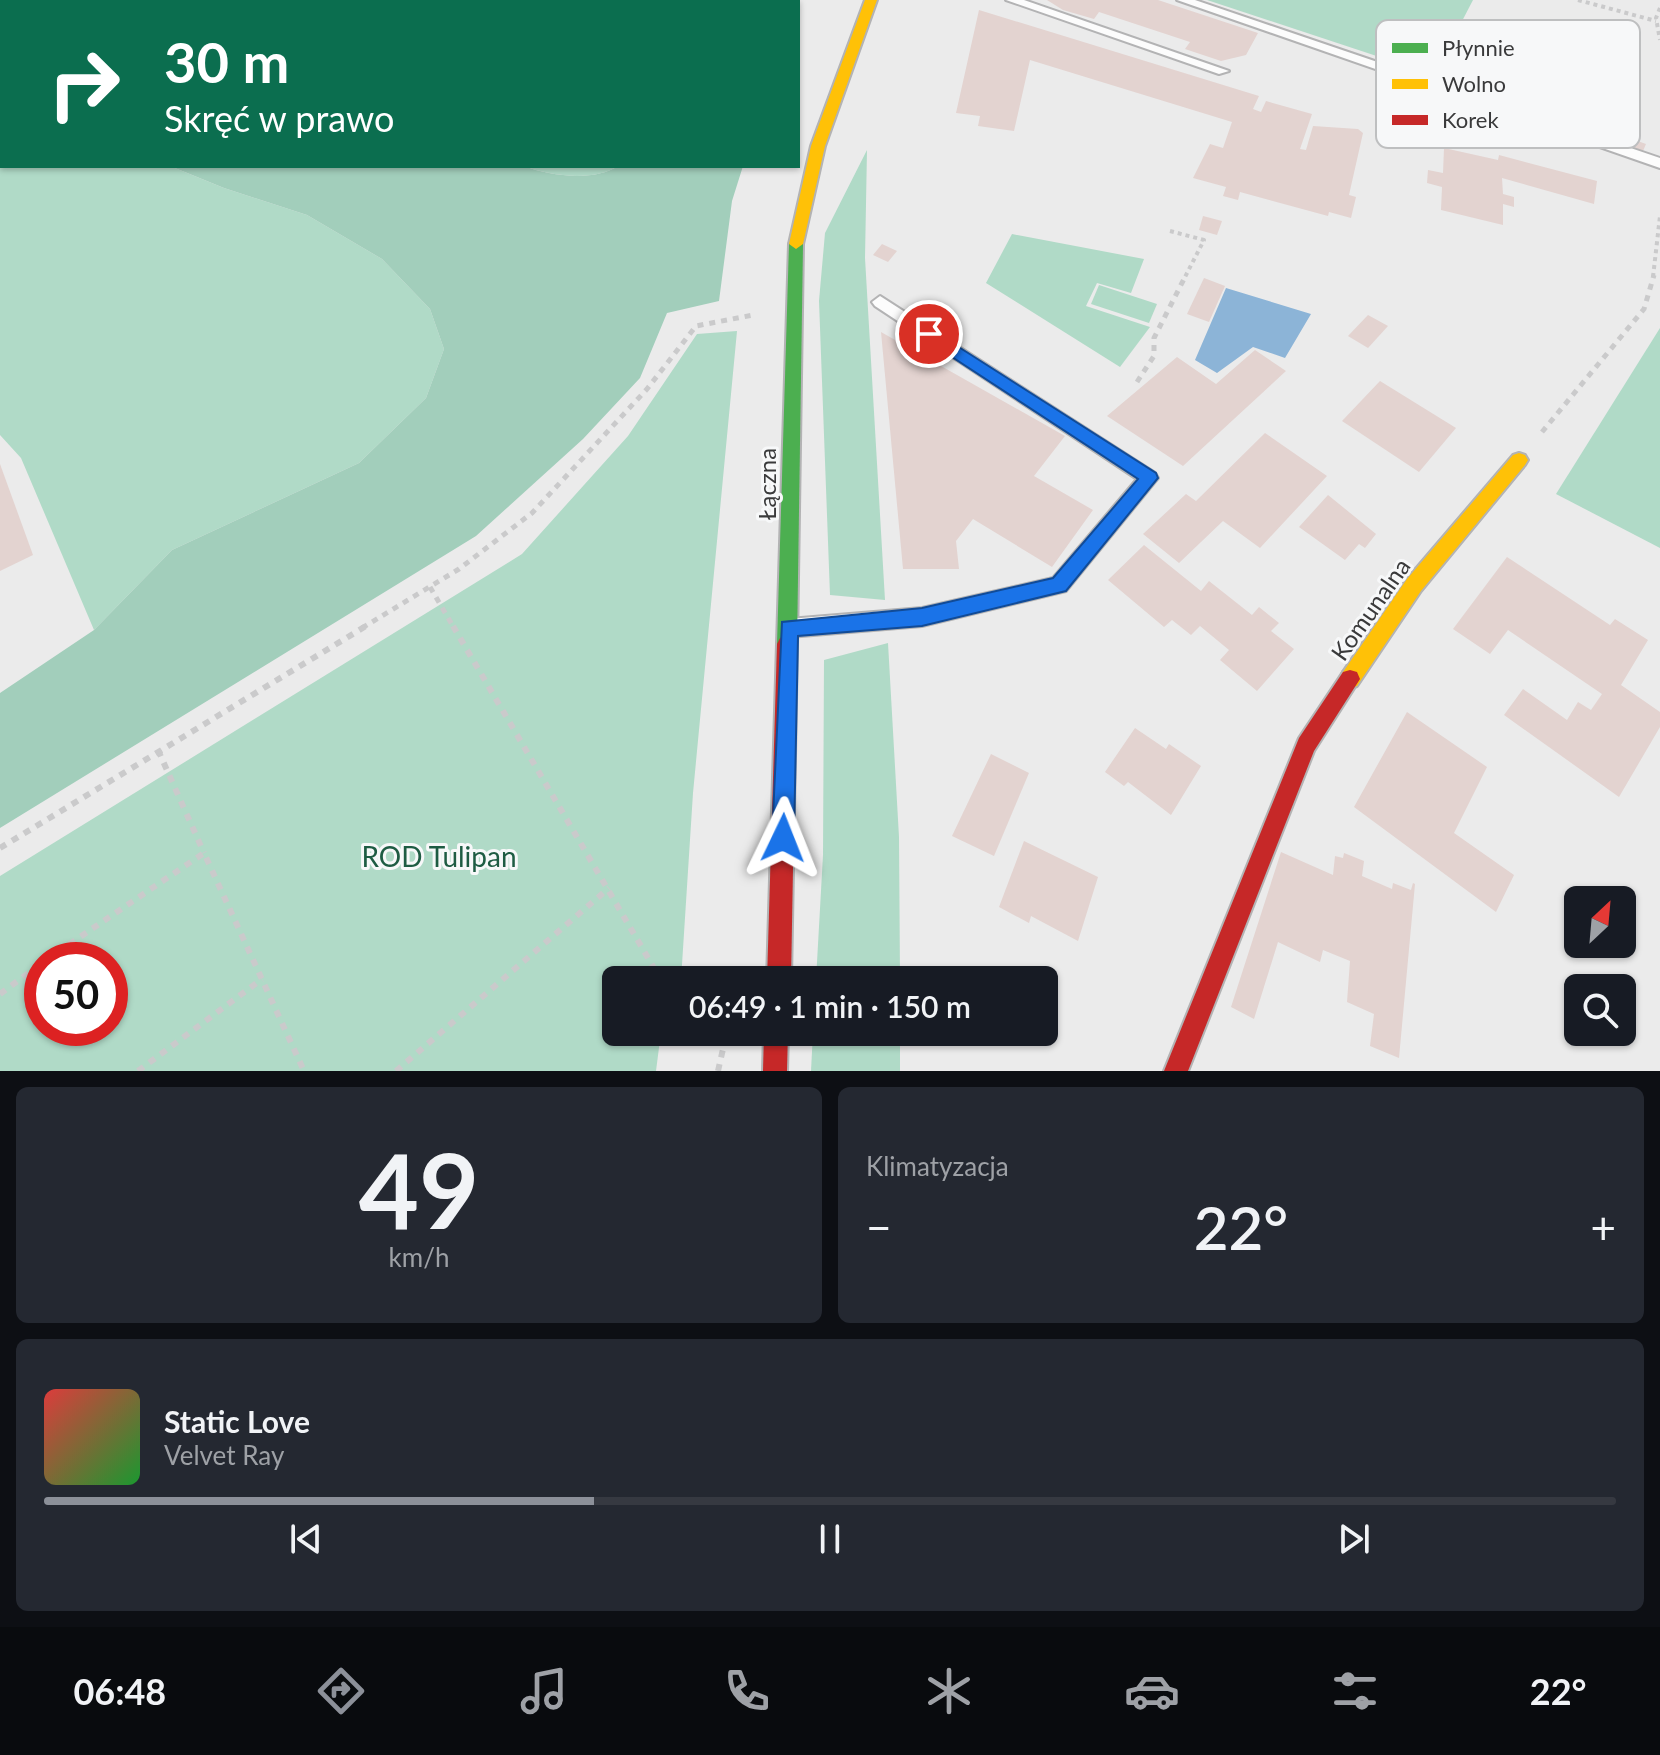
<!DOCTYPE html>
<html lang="pl">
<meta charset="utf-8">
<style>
:root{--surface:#171b24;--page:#242831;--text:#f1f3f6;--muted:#9ea1a6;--line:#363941;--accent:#8c9099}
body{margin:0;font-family:Lato,sans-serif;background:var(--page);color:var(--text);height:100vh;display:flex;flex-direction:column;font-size:30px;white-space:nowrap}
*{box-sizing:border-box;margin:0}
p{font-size:26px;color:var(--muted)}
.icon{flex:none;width:44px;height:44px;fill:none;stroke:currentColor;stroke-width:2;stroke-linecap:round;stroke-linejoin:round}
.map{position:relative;height:1071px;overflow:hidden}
.drawer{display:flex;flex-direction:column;gap:16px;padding:16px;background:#0d0f14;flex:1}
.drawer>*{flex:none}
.hud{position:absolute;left:0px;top:0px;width:800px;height:168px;box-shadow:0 2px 6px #0004;background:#0b6e4f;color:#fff;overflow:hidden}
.needle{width:52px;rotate:26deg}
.tools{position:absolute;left:1564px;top:886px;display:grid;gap:16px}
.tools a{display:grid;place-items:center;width:72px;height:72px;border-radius:12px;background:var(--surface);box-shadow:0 2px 6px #0004;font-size:40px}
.speed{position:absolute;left:24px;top:942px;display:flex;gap:16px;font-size:40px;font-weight:700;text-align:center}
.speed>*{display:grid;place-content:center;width:104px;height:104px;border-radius:50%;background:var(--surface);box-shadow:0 2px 6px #0004;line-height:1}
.speed .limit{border:12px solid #d22;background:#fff;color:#111}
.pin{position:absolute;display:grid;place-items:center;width:68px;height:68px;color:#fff;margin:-34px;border:4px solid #fff;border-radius:50%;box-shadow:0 2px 8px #0007}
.me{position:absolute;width:88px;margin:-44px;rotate:2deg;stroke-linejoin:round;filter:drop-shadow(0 0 6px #0008)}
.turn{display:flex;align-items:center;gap:28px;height:168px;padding:0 32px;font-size:36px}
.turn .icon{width:104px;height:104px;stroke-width:2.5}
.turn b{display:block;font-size:56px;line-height:68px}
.big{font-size:60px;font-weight:600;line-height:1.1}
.drawer .widget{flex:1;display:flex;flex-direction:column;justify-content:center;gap:12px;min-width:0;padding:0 28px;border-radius:12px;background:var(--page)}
.drawer .dial{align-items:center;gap:0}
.dial b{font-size:104px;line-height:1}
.song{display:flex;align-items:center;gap:24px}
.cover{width:96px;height:96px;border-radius:12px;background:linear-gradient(135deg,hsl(0 70% 55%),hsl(130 70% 35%))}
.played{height:8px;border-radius:4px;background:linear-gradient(90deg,var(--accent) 35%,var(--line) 35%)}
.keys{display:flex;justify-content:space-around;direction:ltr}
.heat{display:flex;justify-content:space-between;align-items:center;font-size:44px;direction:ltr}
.drawer .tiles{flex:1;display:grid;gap:16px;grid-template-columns:1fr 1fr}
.widget:last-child{grid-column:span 2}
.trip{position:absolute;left:602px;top:966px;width:456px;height:80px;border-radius:12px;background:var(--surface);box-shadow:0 2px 6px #0004;font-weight:600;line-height:80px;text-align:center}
.dock{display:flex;height:128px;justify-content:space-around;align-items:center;background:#090b0e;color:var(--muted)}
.dock .icon{width:56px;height:56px}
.dock .selected{color:var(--accent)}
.dock b{font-size:36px;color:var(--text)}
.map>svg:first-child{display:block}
.green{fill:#b0dac7;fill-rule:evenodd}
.forest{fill:#a2cebb}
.water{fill:#8cb4d7}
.building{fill:#e3d3d0}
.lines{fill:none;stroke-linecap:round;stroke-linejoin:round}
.lane-casing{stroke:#b3b3b4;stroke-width:4}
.street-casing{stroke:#b3b3b4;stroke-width:4}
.fast-casing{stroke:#b3b3b4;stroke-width:4}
.slow-casing{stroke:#b3b3b4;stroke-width:4}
.jam-casing{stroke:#b3b3b4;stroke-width:4}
.path-far2{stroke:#cacacb;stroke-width:4;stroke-dasharray:4 4;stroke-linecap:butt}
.path-far1{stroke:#cacacb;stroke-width:5;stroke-dasharray:6 6;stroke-linecap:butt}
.path{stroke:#cacacb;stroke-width:6;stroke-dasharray:7 7;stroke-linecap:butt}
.lane{fill:#fcfcfc;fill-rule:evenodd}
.street{fill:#fcfcfc;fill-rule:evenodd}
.fast{fill:#4caf50;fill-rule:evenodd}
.slow{fill:#ffc107;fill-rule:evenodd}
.jam{fill:#c62828;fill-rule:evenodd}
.route{fill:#1a73e8;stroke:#114b97;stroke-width:2}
.labels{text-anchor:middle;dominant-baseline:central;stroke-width:6;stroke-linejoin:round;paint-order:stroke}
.street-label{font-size:24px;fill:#3a3a3b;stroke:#f7f8f9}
.near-park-label{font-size:28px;fill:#1e5c43;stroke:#f7f8f9}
.key{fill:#f7f8f9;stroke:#bebfc0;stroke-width:2}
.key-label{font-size:22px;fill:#3a3a3b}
</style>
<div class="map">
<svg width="1660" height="1071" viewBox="0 0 1660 1071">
<rect width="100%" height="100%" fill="#ebebeb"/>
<g class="green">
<path d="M0 0 438 2H2V166H170L224 188 307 215 382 259 430 309 444 349 426 398 359 463 172 550 94 630 21 458 0 435Z"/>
<path d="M1207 0H1473L1434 75Z"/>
<path d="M867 150 865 258 885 600 830 595 819 301 825 233Z"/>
<path d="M524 166H618C594 182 550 176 524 166Z"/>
<path d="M1012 234 1144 259 1131 293 1097 283 1086 306 1150 327 1120 367 986 283Z"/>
<path d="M1099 285 1157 304 1149 323 1091 304Z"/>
<path d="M1660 328V548L1556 494Z"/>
<path d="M737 331 693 793 681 980H616V1032H661L656 1071H0V876L522 554 628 436 697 334ZM42 960H110V1028H42Z"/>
<path d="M888 643 899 837 900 980H816L823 855 824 660Z"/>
<path d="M813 1032H900V1071H811Z"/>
</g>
<path class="forest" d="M170 166H524C550 176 594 182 618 166H743L732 201 719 301 667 313 640 378 583 439 476 536 0 828V693L94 630 172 550 359 463 426 398 444 349 430 309 382 259 307 215 224 188Z"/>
<path class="water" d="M1226 288 1311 314 1285 358 1253 347 1217 373 1195 360Z"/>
<g class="building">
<path d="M1047 0H1158L1258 33 1246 55 1221 61 1185 49 1190 42 1099 12 1094 19 1063 10Z"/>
<path d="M979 10 1259 96 1253 109 1261 112 1266 101 1312 114 1300 149 1306 150 1313 126 1358 129 1363 133 1349 195 1356 197 1351 218 1329 212 1328 216 1240 192 1238 200 1223 196 1226 187 1193 178 1210 144 1223 148 1232 122 1030 60 1014 131 978 126 980 116 956 113Z"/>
<path d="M1621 135 1646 144 1643 151 1618 142Z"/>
<path d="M1444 148 1498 160 1499 155 1597 181 1594 204 1502 178 1503 194 1514 197V207L1503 204V225L1441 210 1442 187 1427 183 1428 170 1443 173Z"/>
<path d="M1203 216 1222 221 1217 235 1199 230Z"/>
<path d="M882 244 897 251 888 262 873 255Z"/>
<path d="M1204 278 1225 286 1209 322 1187 314Z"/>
<path d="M1368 315 1388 326 1368 348 1348 336Z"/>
<path d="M881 332 1065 436 1034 476 1093 510 1052 567 973 519 956 541 959 569H903Z"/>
<path d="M1255 350 1286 371 1183 466 1107 416 1177 357 1216 384Z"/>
<path d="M1380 381 1456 428 1419 472 1342 421Z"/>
<path d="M1265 433 1327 476 1260 548 1223 521 1179 563 1143 534 1186 494 1196 501Z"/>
<path d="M0 464 33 555 0 571Z"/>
<path d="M1328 495 1376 534 1365 548 1359 544 1345 560 1299 527Z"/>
<path d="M1144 545 1201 591 1209 581 1252 615 1259 607 1279 623 1271 631 1294 649 1257 691 1220 660 1229 650 1200 626 1191 635 1172 620 1164 627 1108 580Z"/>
<path d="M1507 557 1610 625 1615 619 1648 640 1621 685 1660 712V727L1619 797 1504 715 1523 689 1567 720 1578 702 1591 710 1602 694 1508 630 1490 654 1453 629Z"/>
<path d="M1407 712 1487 767 1454 833 1514 875 1496 912 1354 807Z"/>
<path d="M1135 728 1166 749 1169 744 1201 766 1171 815 1128 782 1124 786 1105 772Z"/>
<path d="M991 754 1029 773 994 856 952 836Z"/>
<path d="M1024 841 1098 877 1078 941 1031 916 1029 923 999 907Z"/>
<path d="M1281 852 1333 875 1335 856 1343 858 1344 853 1364 861 1362 876 1392 889 1393 883 1411 890 1413 883 1415 884 1399 1058 1370 1046 1374 1014 1347 1002 1350 961 1323 950 1320 962 1278 942 1254 1019 1231 1007Z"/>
</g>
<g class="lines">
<g class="lane-casing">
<g id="lane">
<path d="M1006 0H1024L1229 71 1219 74Z"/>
<path d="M1177 0H1195L1660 158V168Z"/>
<path d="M2 80V88L0 89V81Z"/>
<path d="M880 296 1155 473 1158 478 1066 591 922 626 789 637 782 634 779 628 782 622 789 619 922 608 1053 578 1137 479 875 306 872 302Z"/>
</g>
</g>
<g class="street-casing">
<path id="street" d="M489 0H518L520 2H491Z"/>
</g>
<g class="fast-casing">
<path id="fast" d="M796 239 803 244 797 644 794 650 787 653 780 650 777 644 789 244Z"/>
</g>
<g class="slow-casing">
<g id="slow">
<path d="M865 0H877L825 146 803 244 796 249 789 244 811 146Z"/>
<path d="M1519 453 1525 455 1528 460 1525 465 1421 591 1357 686 1350 688 1343 686 1340 679 1343 672 1407 579 1513 455Z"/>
</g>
</g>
<g class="jam-casing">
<g id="jam">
<path d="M787 635 794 638 797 644 791 980H767L777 644 780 638Z"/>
<path d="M1350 670 1357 672 1360 679 1314 751 1188 1071H1164L1299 738 1343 672Z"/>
<path d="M764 1032H788L787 1071H763Z"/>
</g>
</g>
<g class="path-far2">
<path d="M1578 0 1656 21"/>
<path d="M1660 8 1656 18 1660 40"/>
<path d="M1170 231 1204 240 1185 277"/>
<path d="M1653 277 1660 216"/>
</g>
<g class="path-far1">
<path d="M1137 382 1154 356V338L1186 275"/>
<path d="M1542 432 1644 309 1654 275"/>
<path d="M430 587 454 628"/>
<path d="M362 628 459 569 532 513 647 389 696 326 753 315"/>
</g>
<g class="path">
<path d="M453 626 661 980"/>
<path d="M158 750 204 853"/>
<path d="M0 848 366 626"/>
<path d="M46 960 204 853 304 1071"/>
<path d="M0 994 42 963"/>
<path d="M138 1071 262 979"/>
<path d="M396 1071 609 888"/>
<path d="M718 1071 723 1049"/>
</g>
<use href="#lane" class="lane"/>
<use href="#street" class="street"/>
<use href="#fast" class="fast"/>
<use href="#slow" class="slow"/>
<use href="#jam" class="jam"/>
</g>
<path class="route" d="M929 328 1156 473 1158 478 1066 591 922 626 798 636 794 838 790 846 783 849 775 846 772 838 782 622 922 608 1053 578 1138 479 923 338V330Z"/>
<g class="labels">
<g class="street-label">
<text transform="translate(766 484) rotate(-90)">Łączna</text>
<text transform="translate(1370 609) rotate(-55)">Komunalna</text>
</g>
<g class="near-park-label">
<text x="439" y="856">ROD Tulipan</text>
</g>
</g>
<rect x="1376" y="20" width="264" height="128" rx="12" class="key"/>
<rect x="1392" y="43" width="36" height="10" fill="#4caf50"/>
<rect x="1392" y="79" width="36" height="10" fill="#ffc107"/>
<rect x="1392" y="115" width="36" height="10" fill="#c62828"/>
<g class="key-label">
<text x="1442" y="56">Płynnie</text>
<text x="1442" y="92">Wolno</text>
<text x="1442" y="128">Korek</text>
</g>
</svg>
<div class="tools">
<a><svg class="needle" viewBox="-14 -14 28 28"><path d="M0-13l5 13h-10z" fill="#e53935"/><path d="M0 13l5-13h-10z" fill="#9ea1a6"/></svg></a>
<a><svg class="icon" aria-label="search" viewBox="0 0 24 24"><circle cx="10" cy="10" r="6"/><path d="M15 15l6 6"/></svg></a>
</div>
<div class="speed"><div class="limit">50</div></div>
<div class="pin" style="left:929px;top:334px;background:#d93025"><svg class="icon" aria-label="arrive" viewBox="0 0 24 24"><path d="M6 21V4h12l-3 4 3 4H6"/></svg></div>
<svg class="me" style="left:783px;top:838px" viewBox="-20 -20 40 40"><path d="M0-17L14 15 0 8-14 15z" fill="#1a73e8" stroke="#fff" stroke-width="4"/></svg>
<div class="trip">06:49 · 1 min · 150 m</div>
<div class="hud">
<div class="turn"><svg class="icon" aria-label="right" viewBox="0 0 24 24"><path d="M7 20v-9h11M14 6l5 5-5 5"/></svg><div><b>30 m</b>Skręć w prawo</div></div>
</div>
</div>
<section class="drawer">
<div class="tiles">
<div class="widget dial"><b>49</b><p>km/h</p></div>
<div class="widget"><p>Klimatyzacja</p>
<div class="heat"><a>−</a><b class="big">22°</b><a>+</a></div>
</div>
<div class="widget">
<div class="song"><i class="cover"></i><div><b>Static Love</b><p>Velvet Ray</p></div></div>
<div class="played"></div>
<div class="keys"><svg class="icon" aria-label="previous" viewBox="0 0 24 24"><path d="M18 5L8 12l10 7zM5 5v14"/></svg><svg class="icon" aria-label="pause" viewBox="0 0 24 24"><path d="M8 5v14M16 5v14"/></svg><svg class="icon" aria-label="next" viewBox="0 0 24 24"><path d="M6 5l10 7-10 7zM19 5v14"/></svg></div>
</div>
</div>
</section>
<nav class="dock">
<b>06:48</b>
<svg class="icon selected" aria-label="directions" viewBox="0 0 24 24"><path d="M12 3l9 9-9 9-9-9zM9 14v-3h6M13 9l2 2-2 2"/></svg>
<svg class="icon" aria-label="music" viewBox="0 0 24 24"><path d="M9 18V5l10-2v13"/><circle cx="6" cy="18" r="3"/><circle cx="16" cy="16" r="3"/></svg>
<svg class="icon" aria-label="phone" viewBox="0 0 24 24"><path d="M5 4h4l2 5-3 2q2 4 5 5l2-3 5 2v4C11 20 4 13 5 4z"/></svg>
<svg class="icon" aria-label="climate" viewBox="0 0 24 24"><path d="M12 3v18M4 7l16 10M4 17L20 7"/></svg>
<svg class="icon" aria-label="car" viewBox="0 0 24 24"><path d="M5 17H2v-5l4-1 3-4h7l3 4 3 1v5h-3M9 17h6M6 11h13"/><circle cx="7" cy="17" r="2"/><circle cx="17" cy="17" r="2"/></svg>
<svg class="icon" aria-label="filters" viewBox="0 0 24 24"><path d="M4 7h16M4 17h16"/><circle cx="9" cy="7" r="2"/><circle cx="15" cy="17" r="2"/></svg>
<b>22°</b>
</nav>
